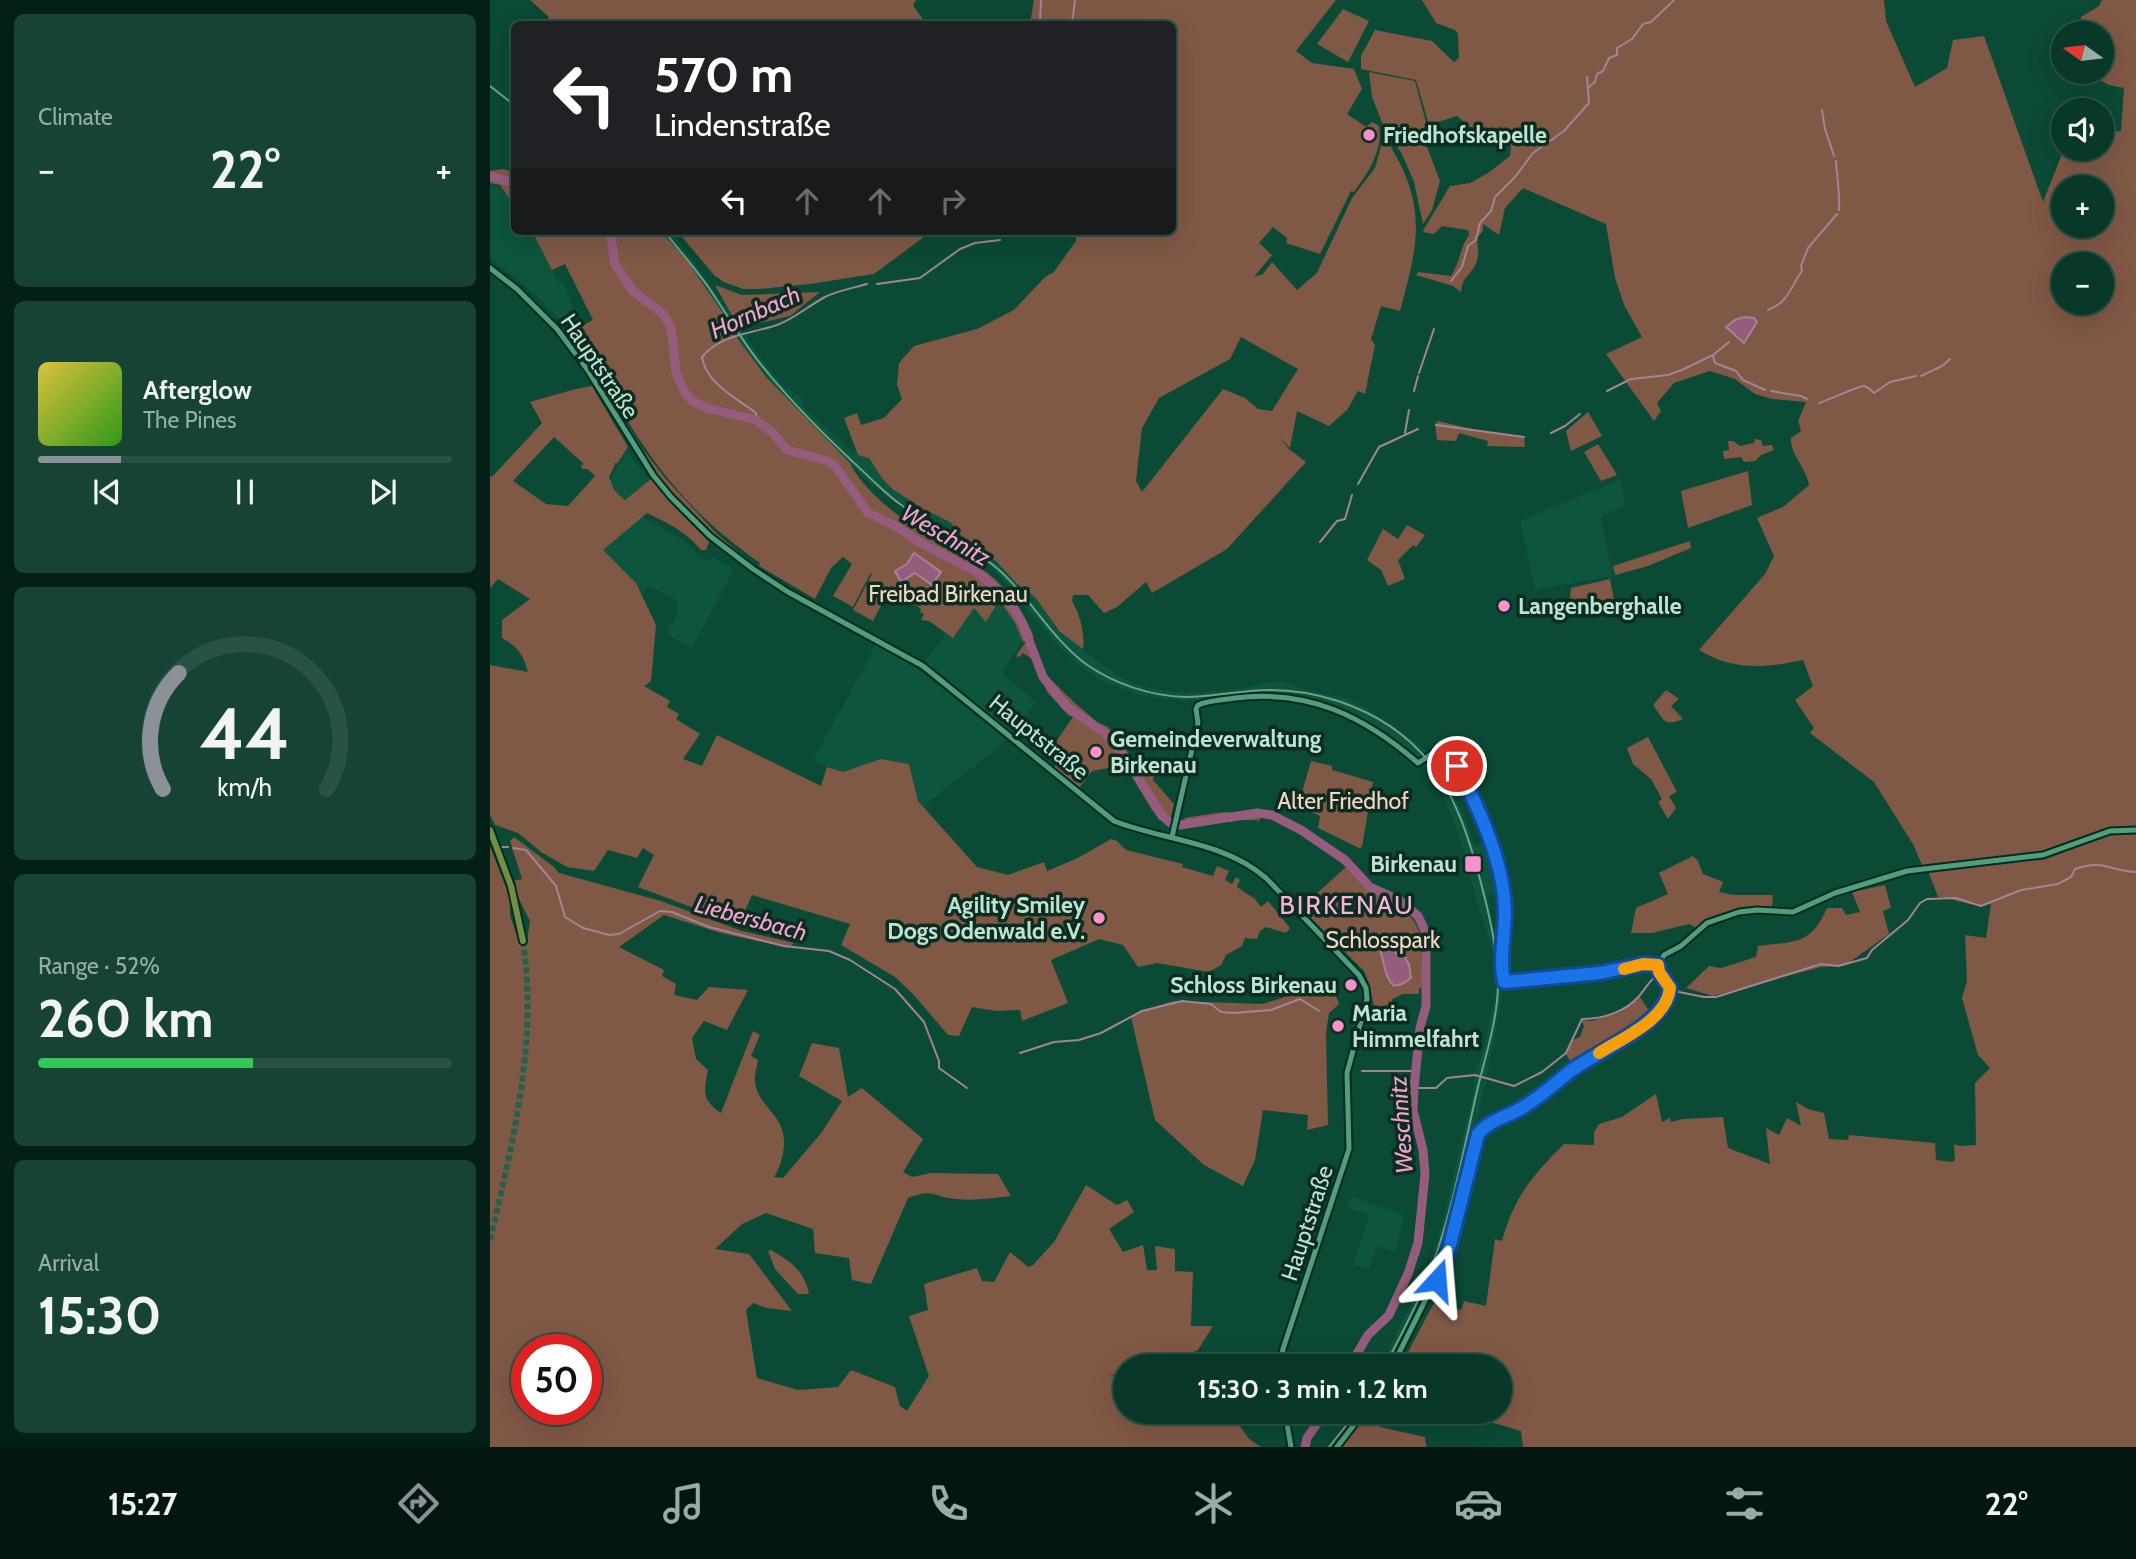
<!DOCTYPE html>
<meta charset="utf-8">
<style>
:root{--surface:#083828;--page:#164334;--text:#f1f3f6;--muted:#98aca8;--line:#295245;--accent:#8c9099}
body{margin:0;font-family:Cabin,sans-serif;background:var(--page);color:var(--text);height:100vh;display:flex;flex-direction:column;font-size:26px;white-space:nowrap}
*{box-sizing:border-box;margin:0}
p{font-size:23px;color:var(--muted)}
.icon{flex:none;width:38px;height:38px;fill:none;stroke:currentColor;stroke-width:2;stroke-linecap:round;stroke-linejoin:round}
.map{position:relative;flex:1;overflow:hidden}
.details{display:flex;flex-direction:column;gap:14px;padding:14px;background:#041f16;width:490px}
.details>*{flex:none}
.guide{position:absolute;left:21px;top:21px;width:665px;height:214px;border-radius:10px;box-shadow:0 7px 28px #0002,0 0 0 2px var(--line);background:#202124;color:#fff;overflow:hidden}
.needle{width:46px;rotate:284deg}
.buttons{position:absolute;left:1561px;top:21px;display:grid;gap:14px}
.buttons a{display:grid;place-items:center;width:63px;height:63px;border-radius:50%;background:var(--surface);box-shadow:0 7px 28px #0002,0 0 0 2px var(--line);font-size:35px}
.speed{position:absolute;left:21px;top:1334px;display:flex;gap:14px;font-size:35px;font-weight:700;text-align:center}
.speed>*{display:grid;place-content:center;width:91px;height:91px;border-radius:50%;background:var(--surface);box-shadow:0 7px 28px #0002,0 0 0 2px var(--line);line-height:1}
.speed .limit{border:10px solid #d22;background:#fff;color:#111}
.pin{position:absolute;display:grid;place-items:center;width:60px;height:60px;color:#fff;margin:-30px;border:4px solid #fff;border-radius:50%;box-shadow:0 2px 7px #0007}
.me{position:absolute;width:77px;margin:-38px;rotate:19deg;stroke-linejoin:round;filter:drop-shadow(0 0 5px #0008)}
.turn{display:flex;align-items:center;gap:24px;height:147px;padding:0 28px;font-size:32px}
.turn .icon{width:91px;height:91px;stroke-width:2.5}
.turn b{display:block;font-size:49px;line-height:60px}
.lanes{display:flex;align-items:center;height:66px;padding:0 28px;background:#0003;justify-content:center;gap:35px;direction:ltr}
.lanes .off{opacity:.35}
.big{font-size:52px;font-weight:700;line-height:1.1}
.details .card{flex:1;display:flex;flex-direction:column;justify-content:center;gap:10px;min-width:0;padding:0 24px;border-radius:10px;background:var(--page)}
.details .dial{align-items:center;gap:0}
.dial svg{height:182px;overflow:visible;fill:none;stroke:var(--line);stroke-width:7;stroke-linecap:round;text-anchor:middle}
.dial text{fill:var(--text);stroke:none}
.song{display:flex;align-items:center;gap:21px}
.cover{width:84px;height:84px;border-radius:10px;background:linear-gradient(135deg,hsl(50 70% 55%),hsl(110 70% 35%))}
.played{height:7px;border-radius:4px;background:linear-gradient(90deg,var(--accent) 20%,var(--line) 20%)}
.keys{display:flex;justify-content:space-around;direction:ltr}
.heat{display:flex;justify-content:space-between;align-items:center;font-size:38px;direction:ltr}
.charge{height:10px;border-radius:5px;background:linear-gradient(90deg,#34c759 52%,var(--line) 0)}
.trip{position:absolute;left:623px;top:1354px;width:399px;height:70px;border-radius:35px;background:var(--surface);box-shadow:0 7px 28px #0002,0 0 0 2px var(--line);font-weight:700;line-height:70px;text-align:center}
.tab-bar{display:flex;height:112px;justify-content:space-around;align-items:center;background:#031610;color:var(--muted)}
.tab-bar .icon{width:49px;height:49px}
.tab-bar .active{color:var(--accent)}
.tab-bar b{font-size:32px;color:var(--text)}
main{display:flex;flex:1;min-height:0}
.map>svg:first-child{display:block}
.built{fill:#0d553d}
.green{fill:#805846;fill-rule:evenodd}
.water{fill:#965c7d;stroke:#a28496;stroke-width:2}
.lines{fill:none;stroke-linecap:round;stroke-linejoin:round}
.stream{stroke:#a28496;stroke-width:2}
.river{stroke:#965c7d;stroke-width:9}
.primary-tunnel{stroke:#26614d;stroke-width:6;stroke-dasharray:6 3;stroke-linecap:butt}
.secondary-casing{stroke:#022d1e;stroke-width:9}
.primary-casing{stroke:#022d1e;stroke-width:10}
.secondary{stroke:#529d7e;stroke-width:5}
.primary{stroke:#748e47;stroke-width:6}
.rail{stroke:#70a08d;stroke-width:2}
.route-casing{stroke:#114b97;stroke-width:18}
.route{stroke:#1a73e8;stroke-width:12}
.slow{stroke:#f59e0b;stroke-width:12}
.poi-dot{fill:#f890cc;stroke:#0c2c20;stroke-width:2.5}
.labels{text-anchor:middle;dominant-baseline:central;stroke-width:7;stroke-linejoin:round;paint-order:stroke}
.poi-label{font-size:23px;font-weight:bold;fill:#bfe3d2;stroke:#0c2c20;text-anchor:start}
.street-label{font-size:23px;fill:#bfe3d2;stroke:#0c2c20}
.park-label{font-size:23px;fill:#f8d4c4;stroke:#0c2c20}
.water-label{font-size:24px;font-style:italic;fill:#f6a1d2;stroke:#0c2c20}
.quarter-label{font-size:26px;letter-spacing:2px;fill:#fab1da;stroke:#0c2c20}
</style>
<main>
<section class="details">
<div class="card"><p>Climate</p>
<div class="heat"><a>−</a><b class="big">22°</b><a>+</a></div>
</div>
<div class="card">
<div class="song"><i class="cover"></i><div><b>Afterglow</b><p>The Pines</p></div></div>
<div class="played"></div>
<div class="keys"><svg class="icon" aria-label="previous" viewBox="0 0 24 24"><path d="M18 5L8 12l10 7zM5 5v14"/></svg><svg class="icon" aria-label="pause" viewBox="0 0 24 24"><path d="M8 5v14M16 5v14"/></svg><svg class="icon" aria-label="next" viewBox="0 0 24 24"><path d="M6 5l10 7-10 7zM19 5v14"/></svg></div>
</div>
<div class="card dial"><svg viewBox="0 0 100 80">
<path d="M14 69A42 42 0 1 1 86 69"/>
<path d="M14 69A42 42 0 0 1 21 18" stroke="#8c9099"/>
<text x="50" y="56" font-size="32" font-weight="700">44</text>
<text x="50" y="72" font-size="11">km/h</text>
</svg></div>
<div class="card"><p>Range · 52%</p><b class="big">260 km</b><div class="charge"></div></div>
<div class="card"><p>Arrival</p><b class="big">15:30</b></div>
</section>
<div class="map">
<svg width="1646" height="1447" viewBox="0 0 1646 1447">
<rect width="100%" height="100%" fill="#0b4a35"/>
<g class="built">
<path d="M0 184 11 188 24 206V231H42L44 234 67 280 74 285 87 316 81 320 69 319 47 296 0 258Z"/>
<path d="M171 231H179L185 237 210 270 272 360 293 385 313 399 312 405 356 446 368 455 379 457 392 478 433 509 460 522 477 542 506 561 526 583 546 597 570 632 627 675 650 686 685 692 705 693 756 688 772 683 792 681 811 689 852 697 875 707 939 752 940 761 956 781 974 815 984 846 998 842 1010 892 997 896 1009 956 1011 1004 996 1081 954 1254 899 1367H890L937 1269 950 1232 984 1089 985 1069 992 1055 1006 993 1005 962 993 919 988 906 970 839 950 787 929 760 905 739 886 726 848 708 798 695H767L702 701 677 699 649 695 611 680 595 670 571 649 503 568 474 548 428 520 376 480 308 412 276 377 247 338 237 319 198 262Z"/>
<path d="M136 450 159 480 135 500 124 490 120 481Z"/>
<path d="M1131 479 1135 506 1112 515 1111 520 1123 576 1045 590 1030 521Z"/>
<path d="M153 517 197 542 209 557 218 561 223 557 244 569 202 648 178 635 177 627 183 623 188 613V601L158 585 152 595 146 583 131 567 60 524Z"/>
<path d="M509 598 526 623 533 640 512 673 546 702 523 733 435 661 456 633 463 638 484 608 497 621Z"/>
<path d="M386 645 429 670 516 739 509 747 432 807 428 801 419 764 391 759 353 772 323 760Z"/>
<path d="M861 1196 914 1215 905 1252 887 1246 879 1270 863 1265 880 1215 857 1208Z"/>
</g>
<g class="green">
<path d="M40 0H426L423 5 436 24H54L59 17Z"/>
<path d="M544 0H846L806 51 822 63 864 69 872 89 857 114 876 127 882 122 889 126C893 151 878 173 864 192L861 191 830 254 796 243 797 238 783 227 769 243 782 255 764 277 773 274 782 262 807 290 827 273 862 198 885 168 891 146 894 142 899 144C938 206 928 245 910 311L891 306 881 339 885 345 875 394 868 391 857 410 839 426 807 411 800 448 789 437 799 449 816 462 737 549 662 593 656 582 627 607 614 613 598 595H583L582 601C590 615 595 633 593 649L570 632 545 597 526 583 506 561 477 542 460 522 433 509 401 488 392 478 379 458 368 455 354 418 367 413 371 425 394 418 412 399 407 385 409 363 424 346 487 329 524 310 555 277 564 272 586 241V234L590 231H682V24H540ZM751 337 808 369 782 411 768 409 755 398 733 389 652 492 646 481 652 428 669 398 740 359Z"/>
<path d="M932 0H1394L1396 21 1425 87 1457 68 1463 40 1494 36 1553 202 1574 149H1612V132L1631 131 1634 88 1619 85 1598 73 1612 72V33H1589L1591 17 1609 6 1612 0H1646V1447H1033L1031 1431 990 1419V1416L984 1414 902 1419 881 1418 885 1412H1010V1367H910L944 1303 971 1310 974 1301 996 1306 1005 1239 1012 1241C1024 1197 1042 1176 1074 1144L1104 1145V1132L1109 1124 1132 1117 1166 1094 1172 1122 1180 1118 1181 1122 1193 1119 1233 1117 1238 1148 1280 1164 1276 1128 1289 1135 1297 1118 1311 1126 1306 1102 1318 1109 1334 1113 1339 1139 1358 1140 1359 1135 1445 1143 1446 1160 1463 1162 1465 1159 1464 1144 1470 1146 1486 1145 1485 1083 1500 1068 1488 1055 1472 998 1477 981 1475 935 1496 938 1501 903C1486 910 1465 898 1448 897L1438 871 1432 865 1424 846 1384 782 1320 733 1324 728 1305 700 1323 686 1313 660C1276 668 1243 671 1209 650L1275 574 1284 556 1267 518 1293 507 1319 485C1316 467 1300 455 1301 438L1311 431 1308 421 1316 402 1282 399 1265 394 1245 379 1220 371 1184 383 1167 403 1171 411 1164 421 1116 354 1152 337 1134 305 1125 278 1116 224 1033 188 1015 208 1009 235 993 224V231L987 238C988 248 990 259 984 267 977 279 973 276 971 292L963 286 926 275 928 272 961 276C970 263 970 247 979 235L978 230 952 226 944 234 933 232 934 229 960 186 980 183 998 173 1020 156 1021 147 1009 132 980 127 967 116 939 125 926 80 871 69V56L885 30 942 41 964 62 969 58 968 34 965 30 946 23ZM1573 187H1612V226H1573ZM1573 264H1612V303H1573Z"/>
<path d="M853 9 879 21 858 62 827 44Z"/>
<path d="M879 72 925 81 937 126V147L950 181 942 210 933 224 924 182 912 154 893 125 882 97Z"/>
<path d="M14 169 24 173V206L10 185 0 183V171Z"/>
<path d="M42 231H171L198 262 237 319 247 338 276 377 359 462C379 499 420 525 455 546 473 557 494 568 509 583 524 598 536 617 544 637L533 642 525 623 512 604H507L496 622 484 608 463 638 439 621 431 620 434 614 430 612 431 609 401 587 383 621 363 610 382 574H380L363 607 343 596 362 564 353 557 341 568 325 599 269 566 270 563C239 541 210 517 186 488 145 441 116 383 84 330L103 320 75 264 62 270Z"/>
<path d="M187 231H442L384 274 320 284 270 289H253L234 282 225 276Z"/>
<path d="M225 285 252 295 330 292 300 316 252 327 241 314Z"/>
<path d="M73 328H77L152 448 175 478 226 533 263 564 229 539 202 515 176 486 155 459 101 370Z"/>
<path d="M102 386 138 447 127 464 126 462 119 477 124 490 135 500 161 479 178 500 219 542 216 550H211C196 532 178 523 157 513L113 550 146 583 166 625 161 681 154 686 180 701 177 707 189 714 186 719 210 734 193 759 212 766 227 735 331 786 337 767 353 772 391 759 419 764 428 801 487 867 518 875 554 862 557 871 588 858 621 839 627 841 636 850 693 864 692 867 723 876 727 866 739 871 735 880 742 884 746 877 750 880 747 887 765 899 771 907 778 901 800 928 796 933 776 927 770 931 767 939 755 938 752 946 736 955 731 965 719 972 667 963 648 967 633 945 609 939 561 960 578 1003 532 1021 530 1010 506 1011 482 1007 469 1036 458 1035 423 994 405 977 351 945 360 924 262 895 250 922 261 927 249 925 148 887 164 855 153 848 147 858 118 850 104 871 77 867 51 852 28 833 5 825 0 815V665L38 672C33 654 28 647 12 638V620L40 599 8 579 0 588V476L2 477 52 423 40 402 82 390ZM64 437 94 464 91 465 92 469H97L105 476 78 506 56 504 23 481Z"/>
<path d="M1098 412 1112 436 1081 451 1076 431Z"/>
<path d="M948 421 995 432 1034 436 1035 447 997 446 998 441 969 433 966 441 947 440 945 424Z"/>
<path d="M1265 439 1271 440 1273 446 1282 445 1284 450 1271 455 1265 461 1254 462 1251 457 1234 459 1233 451 1239 450 1238 441H1243L1250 446 1264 443Z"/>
<path d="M1108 444 1127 475 1111 481 1094 452Z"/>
<path d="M1258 471 1262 505 1198 528 1191 491Z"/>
<path d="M917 525 935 535 926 547 923 545 908 560 915 579 898 586 891 570 877 560 893 529 908 539Z"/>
<path d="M1200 541 1201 548 1158 566 1125 575 1123 566Z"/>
<path d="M1120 579 1124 600 1079 608 1081 588Z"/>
<path d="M543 641 556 675 585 703 607 722 618 727 644 760 643 762 650 773 664 776 663 780 684 804 678 827 662 810 635 765 602 771 589 788 564 767 577 754 565 743 583 717 579 716 557 692 542 659 533 653 529 657 526 656 534 644Z"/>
<path d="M1176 690 1189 699 1181 706 1193 719C1173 727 1174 720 1163 705Z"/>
<path d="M1158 737 1187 792 1179 796 1186 808 1178 819 1168 802 1172 799 1161 779 1143 764 1137 748Z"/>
<path d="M821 761 842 766V770L883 782 872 847 869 848 828 828 830 816 808 806Z"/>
<path d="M733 812 768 814H771L769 822 767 820H748L741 822 722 820 706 823 698 822 694 818Z"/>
<path d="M24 837 64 867 69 873 171 901 252 931 304 943 299 948 231 933 174 915 129 947 174 970 172 976 186 984 184 995 207 1000 219 987 258 990 237 1030 214 1021 202 1038 206 1059 218 1070C214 1092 211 1099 231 1113L263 1031 270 1035 261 1056 268 1060C267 1067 264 1076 265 1082 268 1108 296 1114 294 1146 293 1157 290 1168 284 1177L293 1178 332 1132 352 1101 309 1076 322 1043 349 1048 358 1097 372 1088 433 1139 413 1172 422 1177 441 1173 508 1174 521 1196C503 1198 484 1201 466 1199 441 1197 445 1188 418 1198L381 1284 362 1280 359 1258 325 1253 323 1229 276 1213 252 1224 225 1249 259 1254 302 1311 277 1308 263 1303 256 1310 267 1378 308 1390 348 1387 361 1370 405 1387 410 1406 417 1411 439 1376 419 1316 438 1310 434 1284 487 1268 492 1281 504 1282 520 1252 538 1267 543 1265 564 1242 596 1185 627 1205 637 1200 644 1212 619 1229 633 1252 653 1245 657 1270H667L665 1246 685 1249V1271L703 1272 701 1326H723L708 1350 675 1364 674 1367H635V1372L619 1376 635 1377V1412L721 1414 740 1412 759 1439 771 1447H0V846L20 898V916L29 941H37L40 921 27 895 23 881 32 879 20 841ZM37 1349H96V1409H37Z"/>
<path d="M1203 856 1208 861 1213 874 1233 882 1229 892 1244 895H1283L1282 908C1251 909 1233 911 1206 928L1199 924 1162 933H1141L1146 908 1178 894 1169 873Z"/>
<path d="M856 867 878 889 911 906 924 921 930 933 933 986 929 989V994H913L902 999V1016L884 1007 880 986 874 971 813 910V906Z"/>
<path d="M1395 885 1401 908 1393 911 1399 934 1354 966 1331 967 1223 996 1196 988 1219 966 1231 968 1266 957 1268 946C1305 941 1320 946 1337 908H1352L1356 915 1370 912 1362 892Z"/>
<path d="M841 982 849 1004 839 1013 836 1033 838 1125 817 1130 818 1115 773 1110 765 1160 753 1186 714 1165 665 1120 641 1017 657 1009 684 1001 773 1004Z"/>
<path d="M1150 997 1161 1014 1082 1064 1076 1054 1083 1040 1090 1037 1094 1026 1091 1020 1102 1021 1131 1012Z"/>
<path d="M281 1250C302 1262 314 1271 319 1294H308L285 1269 278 1251Z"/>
<path d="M872 1421 890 1423V1427L935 1437 936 1447H852Z"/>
</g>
<g class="water">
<path d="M1254 317 1264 318 1267 322 1254 343 1236 327 1245 320Z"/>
<path d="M424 553 451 572 442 585 425 573 411 582 405 571 417 564Z"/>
<path d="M895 944 902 948 908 955 912 953 919 964 921 978 912 984 904 986C893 976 895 961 889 947Z"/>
</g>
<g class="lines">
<g class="stream">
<path d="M550 24 551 0"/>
<path d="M582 24 585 0"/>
<path d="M1099 87 1105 82 1107 74 1113 71 1119 58 1127 55V48L1142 39 1153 24 1161 22 1184 0"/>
<path d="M1332 110 1335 129 1344 156"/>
<path d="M1346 161C1347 177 1350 194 1349 210"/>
<path d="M524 233 526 231"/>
<path d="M961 281 972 267 978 246 986 240 990 223 1001 211 1005 197 1025 177 1043 153 1074 131 1099 103 1097 77"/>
<path d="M387 284 430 278 470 249 485 243 510 240"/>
<path d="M1278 310C1298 303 1301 286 1312 271L1311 266 1318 248 1347 214"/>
<path d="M1223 356 1225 363 1246 371 1253 380 1275 390"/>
<path d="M929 373 944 329"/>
<path d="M1431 376 1452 366 1460 359"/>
<path d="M924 391 928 376"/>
<path d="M1117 391 1141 379 1178 375 1192 370 1223 355 1239 342"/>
<path d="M1281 391 1311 396 1317 399"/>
<path d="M1329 403C1337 401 1370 385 1374 386 1378 387 1381 390 1384 393L1400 382 1426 376"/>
<path d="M266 420V413C247 398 216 384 212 357 231 334 261 334 287 325 304 319 318 306 335 297 347 291 363 288 377 284"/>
<path d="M946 425 1034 437"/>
<path d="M915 433 919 410"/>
<path d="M1061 433 1075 426 1090 414"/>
<path d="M868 484 889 447 928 429"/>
<path d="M830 542 847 521 855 519 862 495"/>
<path d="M8 847H18"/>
<path d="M23 848 36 850 66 886 75 917 93 928 119 935 129 934 170 911 182 912 219 927 294 946 339 951 360 960 405 989 434 1022 449 1061V1068L477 1088"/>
<path d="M1174 974 1189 992 1214 997H1226L1331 964 1348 966 1377 958 1382 950 1418 920 1430 903 1437 899 1466 898 1491 906 1531 890 1568 884 1581 877 1585 869C1614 859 1619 871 1646 872"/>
<path d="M530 1053 564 1042 589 1040 611 1033 652 1011 692 1001 721 1004 731 1012 744 1013 781 1010 810 999 829 1011"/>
<path d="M872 1071H925"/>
<path d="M924 1088H946L957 1078 985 1075 1024 1086 1052 1072 1076 1053 1092 1019C1113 1019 1136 1012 1150 995 1157 987 1159 980 1169 974"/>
</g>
<g class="river">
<path d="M0 176 24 183"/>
<path d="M116 231 121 238 125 264 143 291 173 314 181 327 186 372 194 391 202 401 217 408 266 420 283 433 297 450 338 461 346 467 378 513 406 526 431 543 488 573 508 590 525 610 532 622 553 677 577 707 612 731 621 739 637 760 672 816 681 823 690 825 767 813 782 815 811 830 855 860 880 887 909 900 928 916 936 933V1006L930 1028 924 1088 923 1110 933 1150 935 1174 928 1243 918 1274 899 1315 878 1335 859 1367"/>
<path d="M815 1447 817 1438 835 1412"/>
</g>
<path class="primary-tunnel" d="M0 1240C23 1142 48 1042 33 941"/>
<g class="secondary-casing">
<g id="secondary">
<path d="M0 268 27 289 67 329 97 369 163 475 181 497 220 536 263 569 298 592 433 666 624 821C675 841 733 841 776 878L869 975 876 988 877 999 857 1073 859 1149 793 1349 790 1367"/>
<path d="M682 837 708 723 706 709 708 705C719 700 733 700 745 698 818 689 874 716 928 763L952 747C987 792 1009 850 1015 907 1017 931 1007 959 1015 983L1110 973 1153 964 1168 965"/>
<path d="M1168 965 1174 955 1191 946 1217 923 1249 912 1267 910 1303 912 1345 893 1417 871 1553 855 1620 831 1646 830"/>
<path d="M902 1367 951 1269 988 1134C998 1121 1016 1117 1030 1109 1047 1099 1062 1086 1078 1073 1101 1054 1173 1024 1179 994 1181 982 1168 976 1168 965"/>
<path d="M795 1412 801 1447"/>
<path d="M847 1447 874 1412"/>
</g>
</g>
<g class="primary-casing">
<path id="primary" d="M0 830 21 886 33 941"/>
</g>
<use href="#secondary" class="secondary"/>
<use href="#primary" class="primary"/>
<g class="rail">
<path d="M0 86 24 105"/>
<path d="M174 231C189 250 205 268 219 288 236 313 251 339 269 362 306 409 351 451 394 491 428 522 473 539 508 569 540 597 561 638 596 664 624 684 661 696 695 697 717 697 739 693 760 691 790 688 820 692 848 701 941 732 968 796 991 883 1000 918 1008 951 1008 987 1007 1022 995 1057 987 1091 974 1148 963 1208 943 1264 930 1300 912 1334 894 1367"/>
<path d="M839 1447 867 1412"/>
</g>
</g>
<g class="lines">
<g class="route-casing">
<path id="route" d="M947 1280 960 1245 988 1134C998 1121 1016 1117 1030 1109 1048 1099 1062 1086 1078 1073 1104 1052 1177 1025 1180 988L1169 972 1168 965 1153 964 1110 973 1014 982C1009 959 1015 935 1015 911 1014 862 989 809 967 766"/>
</g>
<use href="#route" class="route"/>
<path class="slow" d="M1109 1053C1132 1038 1177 1020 1180 988L1169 972 1168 965 1153 964 1134 969"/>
</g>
<g class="poi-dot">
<circle cx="879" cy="135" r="7"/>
<circle cx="1014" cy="606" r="7"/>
<circle cx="606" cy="752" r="7"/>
<rect x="974" y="855" width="18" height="18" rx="3.5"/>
<circle cx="609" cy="918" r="7"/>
<circle cx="861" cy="985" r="7"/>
<circle cx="848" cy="1026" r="7"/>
</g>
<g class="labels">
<g class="poi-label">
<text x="893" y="135">Friedhofskapelle</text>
<text x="1028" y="606">Langenberghalle</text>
<text x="620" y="739">Gemeindeverwaltung<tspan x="620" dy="26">Birkenau</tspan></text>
<text x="967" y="864" text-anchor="end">Birkenau</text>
<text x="595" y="905" text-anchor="end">Agility Smiley<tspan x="595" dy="26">Dogs Odenwald e.V.</tspan></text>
<text x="847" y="985" text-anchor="end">Schloss Birkenau</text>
<text x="862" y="1013">Maria<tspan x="862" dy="26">Himmelfahrt</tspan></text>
</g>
<g class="street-label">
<text transform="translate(110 366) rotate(56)">Hauptstraße</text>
<text transform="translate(549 737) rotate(39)">Hauptstraße</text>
<text transform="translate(817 1223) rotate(-72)">Hauptstraße</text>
</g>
<g class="park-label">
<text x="458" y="594">Freibad Birkenau</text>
<text x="853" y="801">Alter Friedhof</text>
<text x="893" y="940">Schlosspark</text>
</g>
<g class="water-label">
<text transform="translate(265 312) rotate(-24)">Hornbach</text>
<text transform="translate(456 535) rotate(30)">Weschnitz</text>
<text transform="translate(261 918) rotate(15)">Liebersbach</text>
<text transform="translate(911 1125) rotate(-94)">Weschnitz</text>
</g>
<g class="quarter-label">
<text x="857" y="905">BIRKENAU</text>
</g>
</g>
</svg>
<div class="buttons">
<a><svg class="needle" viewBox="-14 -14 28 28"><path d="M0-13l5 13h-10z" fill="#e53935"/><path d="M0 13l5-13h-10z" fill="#98aca8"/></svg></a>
<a><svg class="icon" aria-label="sound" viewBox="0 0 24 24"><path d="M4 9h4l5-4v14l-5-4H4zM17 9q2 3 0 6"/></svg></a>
<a>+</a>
<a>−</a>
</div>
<div class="speed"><div class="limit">50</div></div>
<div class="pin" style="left:967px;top:766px;background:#d93025"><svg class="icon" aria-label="arrive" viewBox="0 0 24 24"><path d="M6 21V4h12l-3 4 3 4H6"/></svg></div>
<svg class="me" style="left:947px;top:1280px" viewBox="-20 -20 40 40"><path d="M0-17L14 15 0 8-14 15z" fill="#1a73e8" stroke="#fff" stroke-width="4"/></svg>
<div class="trip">15:30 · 3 min · 1.2 km</div>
<div class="guide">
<div class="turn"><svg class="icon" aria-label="left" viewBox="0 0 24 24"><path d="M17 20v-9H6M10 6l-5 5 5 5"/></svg><div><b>570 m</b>Lindenstraße</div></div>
<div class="lanes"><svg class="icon" aria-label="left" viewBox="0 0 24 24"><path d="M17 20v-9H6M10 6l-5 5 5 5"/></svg><svg class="icon off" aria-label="ahead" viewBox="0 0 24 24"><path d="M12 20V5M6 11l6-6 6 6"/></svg><svg class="icon off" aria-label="ahead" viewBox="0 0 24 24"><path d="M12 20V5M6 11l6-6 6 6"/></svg><svg class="icon off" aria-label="right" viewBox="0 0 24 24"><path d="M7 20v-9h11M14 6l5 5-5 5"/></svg></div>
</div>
</div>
</main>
<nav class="tab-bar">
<b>15:27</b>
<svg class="icon active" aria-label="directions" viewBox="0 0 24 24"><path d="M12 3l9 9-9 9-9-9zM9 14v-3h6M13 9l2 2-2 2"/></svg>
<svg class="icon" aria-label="music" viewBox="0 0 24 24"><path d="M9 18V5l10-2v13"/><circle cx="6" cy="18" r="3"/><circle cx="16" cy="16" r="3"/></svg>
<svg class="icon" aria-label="phone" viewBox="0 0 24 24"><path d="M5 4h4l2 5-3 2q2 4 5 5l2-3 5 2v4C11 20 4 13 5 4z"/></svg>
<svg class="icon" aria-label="climate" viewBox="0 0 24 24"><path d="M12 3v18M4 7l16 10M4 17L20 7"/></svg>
<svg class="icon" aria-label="car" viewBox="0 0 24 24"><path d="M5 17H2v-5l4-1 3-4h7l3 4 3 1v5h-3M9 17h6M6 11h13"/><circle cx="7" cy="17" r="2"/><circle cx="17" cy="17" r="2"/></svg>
<svg class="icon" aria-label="filters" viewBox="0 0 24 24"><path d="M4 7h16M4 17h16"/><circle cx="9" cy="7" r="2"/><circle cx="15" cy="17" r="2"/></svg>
<b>22°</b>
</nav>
